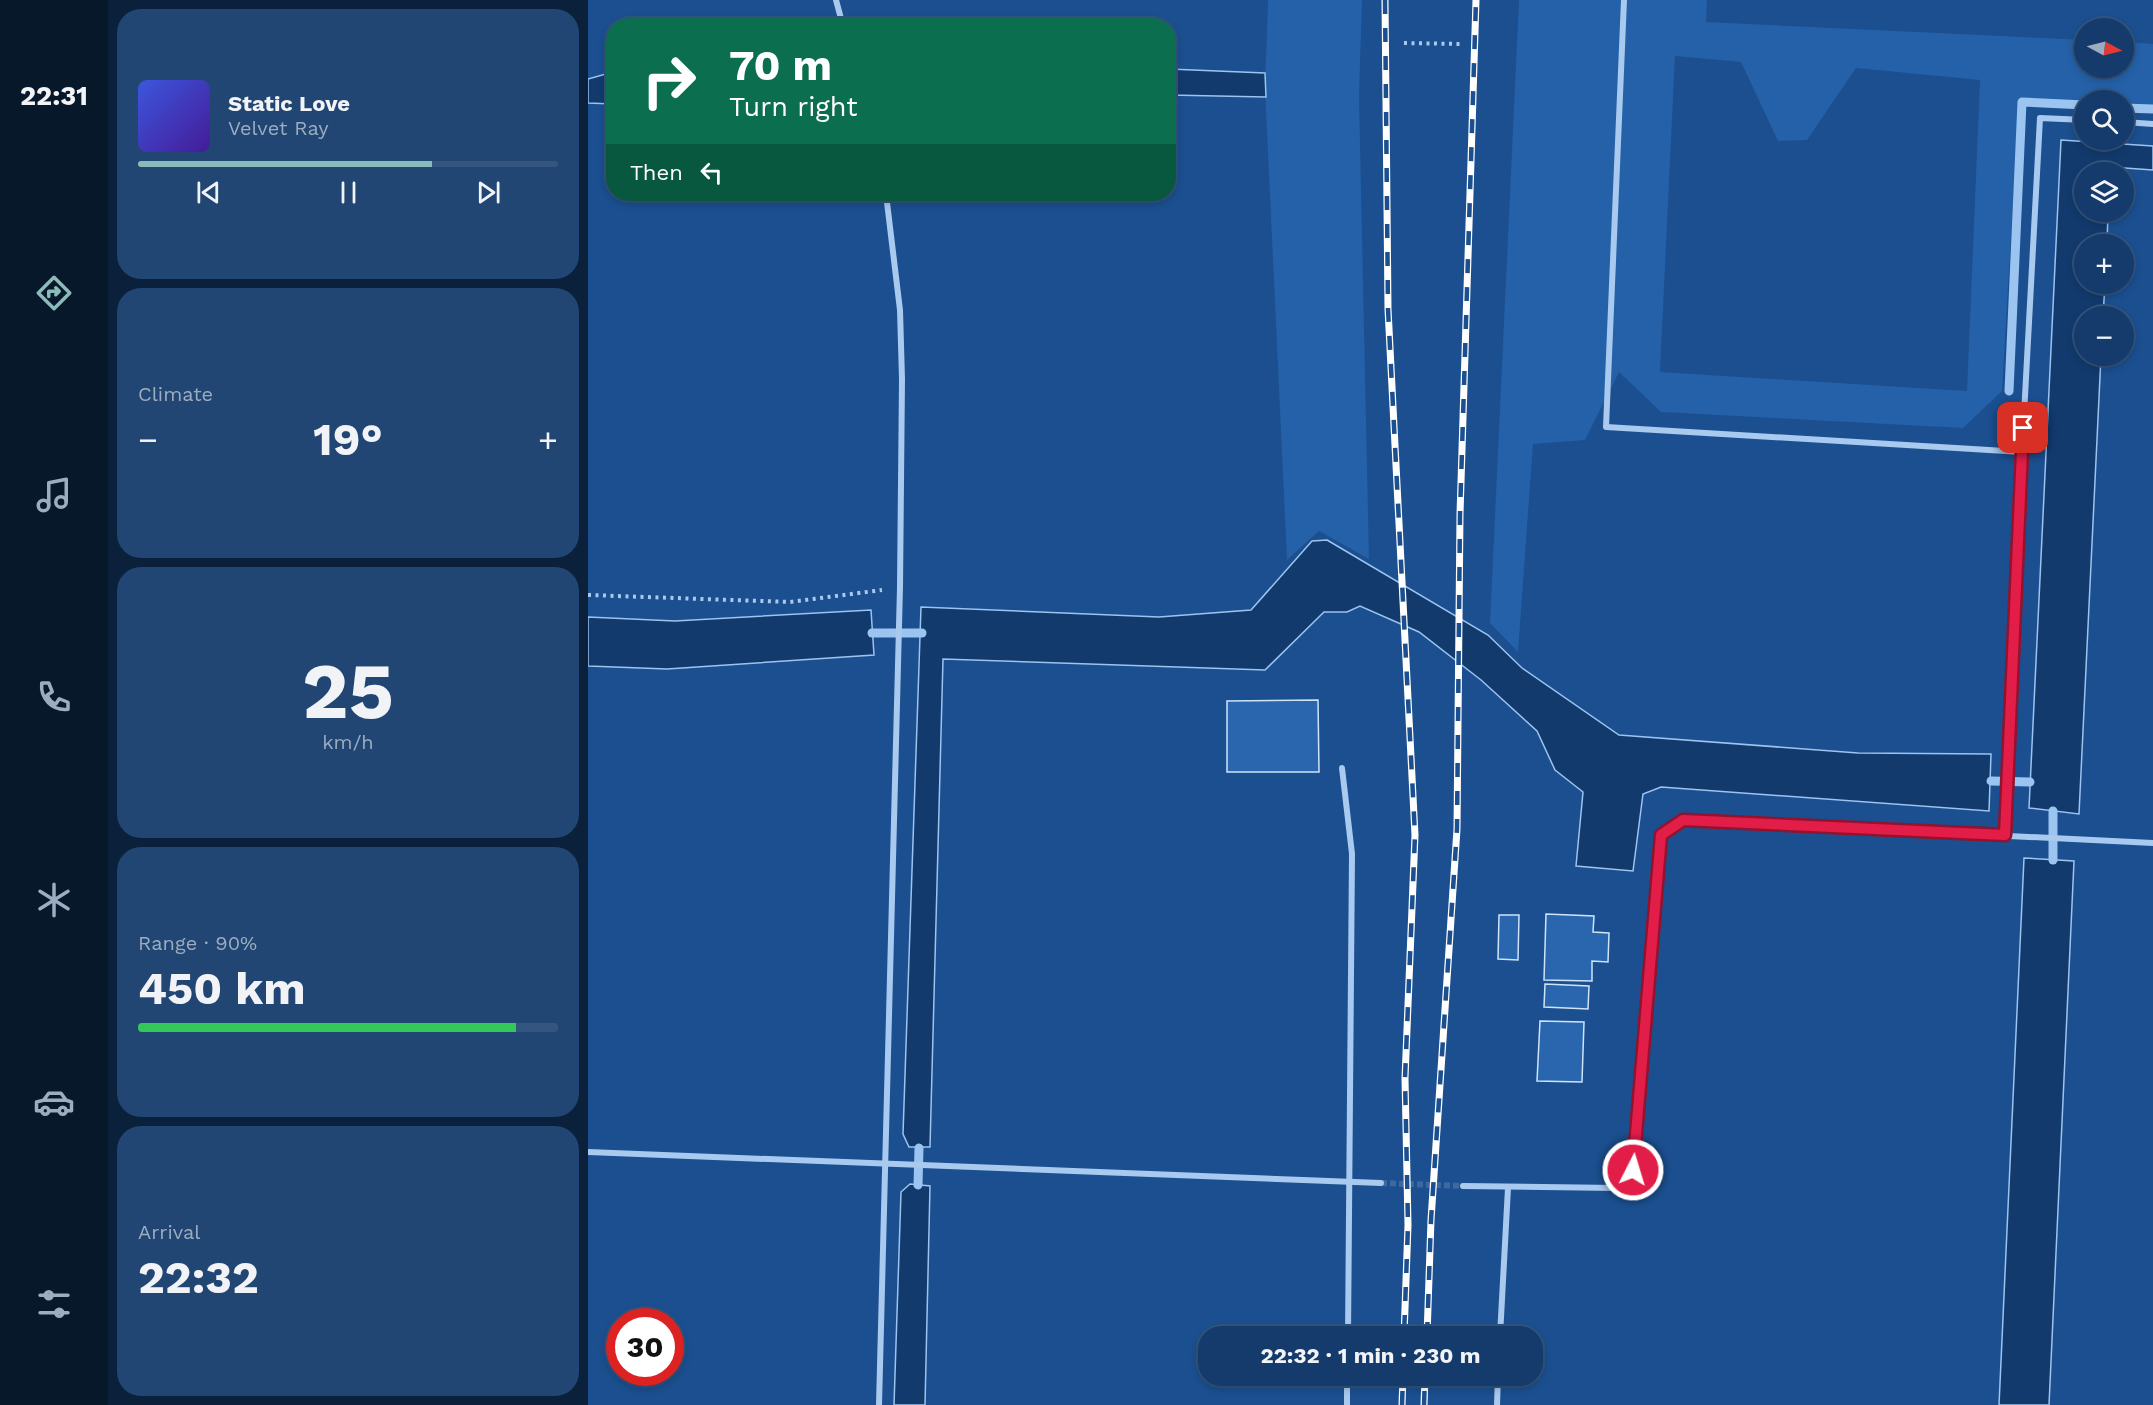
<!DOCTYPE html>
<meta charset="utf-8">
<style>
:root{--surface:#143b6b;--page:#214673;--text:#f1f3f6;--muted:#9dadc1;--line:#33557e;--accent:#8bbbb9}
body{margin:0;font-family:"Work Sans",sans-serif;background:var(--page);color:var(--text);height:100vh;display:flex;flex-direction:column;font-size:22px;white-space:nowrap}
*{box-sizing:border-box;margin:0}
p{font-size:20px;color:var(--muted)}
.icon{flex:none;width:33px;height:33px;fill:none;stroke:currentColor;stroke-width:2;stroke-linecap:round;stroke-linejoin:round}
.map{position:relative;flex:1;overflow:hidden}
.sheet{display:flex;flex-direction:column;gap:9px;padding:9px;background:#0b203b;width:480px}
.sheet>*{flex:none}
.banner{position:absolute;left:18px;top:18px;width:570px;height:183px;border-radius:24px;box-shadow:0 3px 9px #0003,0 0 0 2px var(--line);background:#0b6e4f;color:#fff;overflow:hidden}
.needle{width:39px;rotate:97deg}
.controls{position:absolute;left:1486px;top:18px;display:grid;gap:12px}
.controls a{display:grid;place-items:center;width:60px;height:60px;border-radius:50%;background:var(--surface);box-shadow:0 3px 9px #0003,0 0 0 2px var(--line);font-size:30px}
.speed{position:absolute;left:18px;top:1308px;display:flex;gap:12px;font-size:30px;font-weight:700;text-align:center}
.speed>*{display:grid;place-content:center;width:78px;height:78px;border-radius:50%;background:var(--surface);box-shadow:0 3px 9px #0003,0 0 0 2px var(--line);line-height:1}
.speed .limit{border:9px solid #d22;background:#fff;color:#111}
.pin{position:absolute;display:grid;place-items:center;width:51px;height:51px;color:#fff;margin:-26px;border-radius:12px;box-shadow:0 3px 9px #0006}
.me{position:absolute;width:66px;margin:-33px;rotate:5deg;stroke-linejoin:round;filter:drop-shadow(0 0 4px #0008)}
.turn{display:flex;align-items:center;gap:21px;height:126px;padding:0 24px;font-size:27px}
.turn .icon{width:78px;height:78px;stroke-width:2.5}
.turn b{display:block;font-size:42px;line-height:51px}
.then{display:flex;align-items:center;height:57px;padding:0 24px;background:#0003;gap:12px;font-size:22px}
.big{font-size:45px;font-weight:700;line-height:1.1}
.sheet .card{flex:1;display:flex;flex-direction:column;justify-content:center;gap:9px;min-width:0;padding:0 21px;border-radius:24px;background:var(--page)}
.sheet .dial{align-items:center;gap:0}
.dial b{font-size:78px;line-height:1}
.song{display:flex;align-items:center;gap:18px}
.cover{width:72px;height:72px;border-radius:9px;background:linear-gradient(135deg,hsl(230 70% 55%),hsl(260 70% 35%))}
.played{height:6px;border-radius:3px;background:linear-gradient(90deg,var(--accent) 70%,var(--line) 70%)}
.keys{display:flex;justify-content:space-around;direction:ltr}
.heat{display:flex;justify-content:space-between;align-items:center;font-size:33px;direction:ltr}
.charge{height:9px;border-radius:4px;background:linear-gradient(90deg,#34c759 90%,var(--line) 0)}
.trip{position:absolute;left:610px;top:1326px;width:345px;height:60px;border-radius:24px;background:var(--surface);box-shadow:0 3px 9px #0003,0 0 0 2px var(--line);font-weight:700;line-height:60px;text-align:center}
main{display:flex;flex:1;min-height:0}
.tab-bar{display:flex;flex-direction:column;width:108px;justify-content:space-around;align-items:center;background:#08182b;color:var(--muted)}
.tab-bar .icon{width:42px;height:42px}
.tab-bar .active{color:var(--accent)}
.tab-bar b{font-size:27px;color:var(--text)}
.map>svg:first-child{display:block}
.green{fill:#2461a8;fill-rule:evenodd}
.water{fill:#123a6d;stroke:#9cc4f0;stroke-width:1.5}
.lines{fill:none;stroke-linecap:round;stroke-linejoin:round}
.stream{stroke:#9cc4f0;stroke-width:9}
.building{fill:#2a66ad;stroke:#cfe3fa;stroke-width:1.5}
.minor-tunnel{stroke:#3d69a0;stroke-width:6;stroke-dasharray:6 3;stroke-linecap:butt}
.path{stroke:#a9c9ee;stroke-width:4;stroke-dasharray:3 4.5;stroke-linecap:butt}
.minor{stroke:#a9c9ee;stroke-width:6}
.rail-casing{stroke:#fff;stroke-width:7}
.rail{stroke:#1b4f8f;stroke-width:4.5;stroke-dasharray:14;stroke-linecap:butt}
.route-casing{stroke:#92132f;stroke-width:15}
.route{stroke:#e11d48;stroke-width:10}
</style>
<main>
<nav class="tab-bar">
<b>22:31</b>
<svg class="icon active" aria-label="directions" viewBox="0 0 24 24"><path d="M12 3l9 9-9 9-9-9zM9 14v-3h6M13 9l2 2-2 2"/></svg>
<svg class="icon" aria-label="music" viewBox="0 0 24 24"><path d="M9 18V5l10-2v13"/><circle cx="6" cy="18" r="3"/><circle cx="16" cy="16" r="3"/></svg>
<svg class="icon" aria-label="phone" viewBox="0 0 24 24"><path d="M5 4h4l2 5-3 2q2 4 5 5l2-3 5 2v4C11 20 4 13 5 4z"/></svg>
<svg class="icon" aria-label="climate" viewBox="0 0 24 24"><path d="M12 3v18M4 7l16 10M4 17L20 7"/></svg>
<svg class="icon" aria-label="car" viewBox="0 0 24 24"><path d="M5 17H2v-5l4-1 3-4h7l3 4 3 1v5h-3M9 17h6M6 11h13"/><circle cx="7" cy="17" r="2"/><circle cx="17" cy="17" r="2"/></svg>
<svg class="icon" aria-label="filters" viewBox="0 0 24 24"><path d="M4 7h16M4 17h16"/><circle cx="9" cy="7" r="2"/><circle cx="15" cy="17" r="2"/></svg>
</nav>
<section class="sheet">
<div class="card">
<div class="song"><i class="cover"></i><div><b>Static Love</b><p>Velvet Ray</p></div></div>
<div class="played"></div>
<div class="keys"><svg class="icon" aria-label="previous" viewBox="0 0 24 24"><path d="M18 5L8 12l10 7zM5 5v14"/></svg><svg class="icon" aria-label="pause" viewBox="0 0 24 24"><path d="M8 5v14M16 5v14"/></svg><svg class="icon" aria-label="next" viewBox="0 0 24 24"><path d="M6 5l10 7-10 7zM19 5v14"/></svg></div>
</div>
<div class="card"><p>Climate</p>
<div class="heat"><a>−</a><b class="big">19°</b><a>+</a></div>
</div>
<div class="card dial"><b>25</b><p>km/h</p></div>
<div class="card"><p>Range · 90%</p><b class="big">450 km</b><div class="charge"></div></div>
<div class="card"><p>Arrival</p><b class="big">22:32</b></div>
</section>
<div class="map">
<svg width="1565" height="1405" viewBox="0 0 1565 1405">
<rect width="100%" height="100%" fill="#1b4f8f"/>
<g class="green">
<path d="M680 0H774L771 97 781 559 731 531 699 560 677 88Z"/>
<path d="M931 0H1119L1118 22 1497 40V68H1536V42L1565 44V106L1536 104V100L1497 102 1431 98 1414 391 1375 428 1073 412 1031 372 997 440 945 444 930 652 902 623ZM1087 56 1153 62 1190 141 1219 140 1268 68 1392 80 1379 391 1072 372Z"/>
</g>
<g class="water">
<path d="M581 69 677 73 678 97 581 95Z"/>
<path d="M25 72V104L0 103V79Z"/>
<path d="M1473 140 1565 146V170L1523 167 1522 172H1497V212H1520L1519 244H1497V284H1517L1515 316H1497V356H1513L1491 814 1441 808Z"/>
<path d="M739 540 900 635 934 668 1031 735 1270 753 1403 754 1401 811 1073 787 1055 794 1045 871 988 866 995 792 967 770 949 731 893 680 831 632 772 606 759 612H736L677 670 355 659 342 1147H321L315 1134 333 607 571 617 663 610 724 541Z"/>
<path d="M283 610 286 655 79 669 0 666V617L87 621Z"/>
<path d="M1436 858 1486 861 1461 1405H1411Z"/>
<path d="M322 1184 342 1186 337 1405H306L313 1192Z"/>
</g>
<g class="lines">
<g class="stream">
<path d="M1536 108 1565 109"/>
<path d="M1421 391 1434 102 1497 105"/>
<path d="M284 633H334"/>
<path d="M1403 781 1442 782"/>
<path d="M1465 860V811"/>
<path d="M330 1185 331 1148"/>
</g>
</g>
<g class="building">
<path d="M730 700 731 772H639V701Z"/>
<path d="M958 914 1006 916 1005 932 1021 933 1020 962 1004 961V981L956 980Z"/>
<path d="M911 915H931L930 960 910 959Z"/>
<path d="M957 984 1001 986 1000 1009 956 1007Z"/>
<path d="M952 1021 996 1022 994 1082 949 1081Z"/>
</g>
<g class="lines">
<path class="minor-tunnel" d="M793 1183 875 1186"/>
<g class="path">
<path d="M816 43 874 44"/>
<path d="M0 595 202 602 294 590"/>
</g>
<g class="minor">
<path d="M248 0 255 26"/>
<path d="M1036 0 1018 427 1434 452 1417 835"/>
<path d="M1536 122 1565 124"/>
<path d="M1434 452 1452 118 1497 120"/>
<path d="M754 768 764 854 760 1336"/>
<path d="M0 1152 793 1183"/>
<path d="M875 1186 1028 1188 1045 1170 1073 835 1095 820 1565 843"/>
<path d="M912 1336 920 1188"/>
<path d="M291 1405 312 587 314 379 312 310 298 194"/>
<path d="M759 1405V1376"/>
<path d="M909 1405 910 1376"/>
</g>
<g class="rail-casing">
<g id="rail">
<path d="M797 0 800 309 827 835 817 1078 820 1225 816 1336"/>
<path d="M839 1336 843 1220 869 829 872 514 888 0"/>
<path d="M814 1405 815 1376"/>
<path d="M836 1405 837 1376"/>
</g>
</g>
<use href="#rail" class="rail"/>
</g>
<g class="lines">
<g class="route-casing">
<path id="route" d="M1045 1170 1073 835 1095 820 1417 835 1435 428"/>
</g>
<use href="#route" class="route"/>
</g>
</svg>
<div class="controls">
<a><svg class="needle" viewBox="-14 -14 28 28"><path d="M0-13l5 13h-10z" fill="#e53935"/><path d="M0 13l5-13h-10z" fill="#9dadc1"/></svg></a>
<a><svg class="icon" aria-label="search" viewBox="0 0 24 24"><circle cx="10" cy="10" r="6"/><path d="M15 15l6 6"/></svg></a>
<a><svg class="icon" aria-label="layers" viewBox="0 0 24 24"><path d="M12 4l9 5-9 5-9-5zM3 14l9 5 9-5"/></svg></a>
<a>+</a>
<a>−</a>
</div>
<div class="speed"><div class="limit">30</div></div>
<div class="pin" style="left:1435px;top:428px;background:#d93025"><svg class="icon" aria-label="arrive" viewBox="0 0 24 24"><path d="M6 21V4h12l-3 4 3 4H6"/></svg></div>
<svg class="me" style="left:1045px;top:1170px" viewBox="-20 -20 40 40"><circle r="17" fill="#e11d48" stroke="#fff" stroke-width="3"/><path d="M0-11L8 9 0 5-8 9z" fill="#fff"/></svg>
<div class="trip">22:32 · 1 min · 230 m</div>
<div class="banner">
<div class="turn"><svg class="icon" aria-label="right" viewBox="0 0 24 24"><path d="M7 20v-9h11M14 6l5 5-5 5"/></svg><div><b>70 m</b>Turn right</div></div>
<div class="then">Then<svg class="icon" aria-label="left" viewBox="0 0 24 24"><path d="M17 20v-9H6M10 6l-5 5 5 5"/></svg></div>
</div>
</div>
</main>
